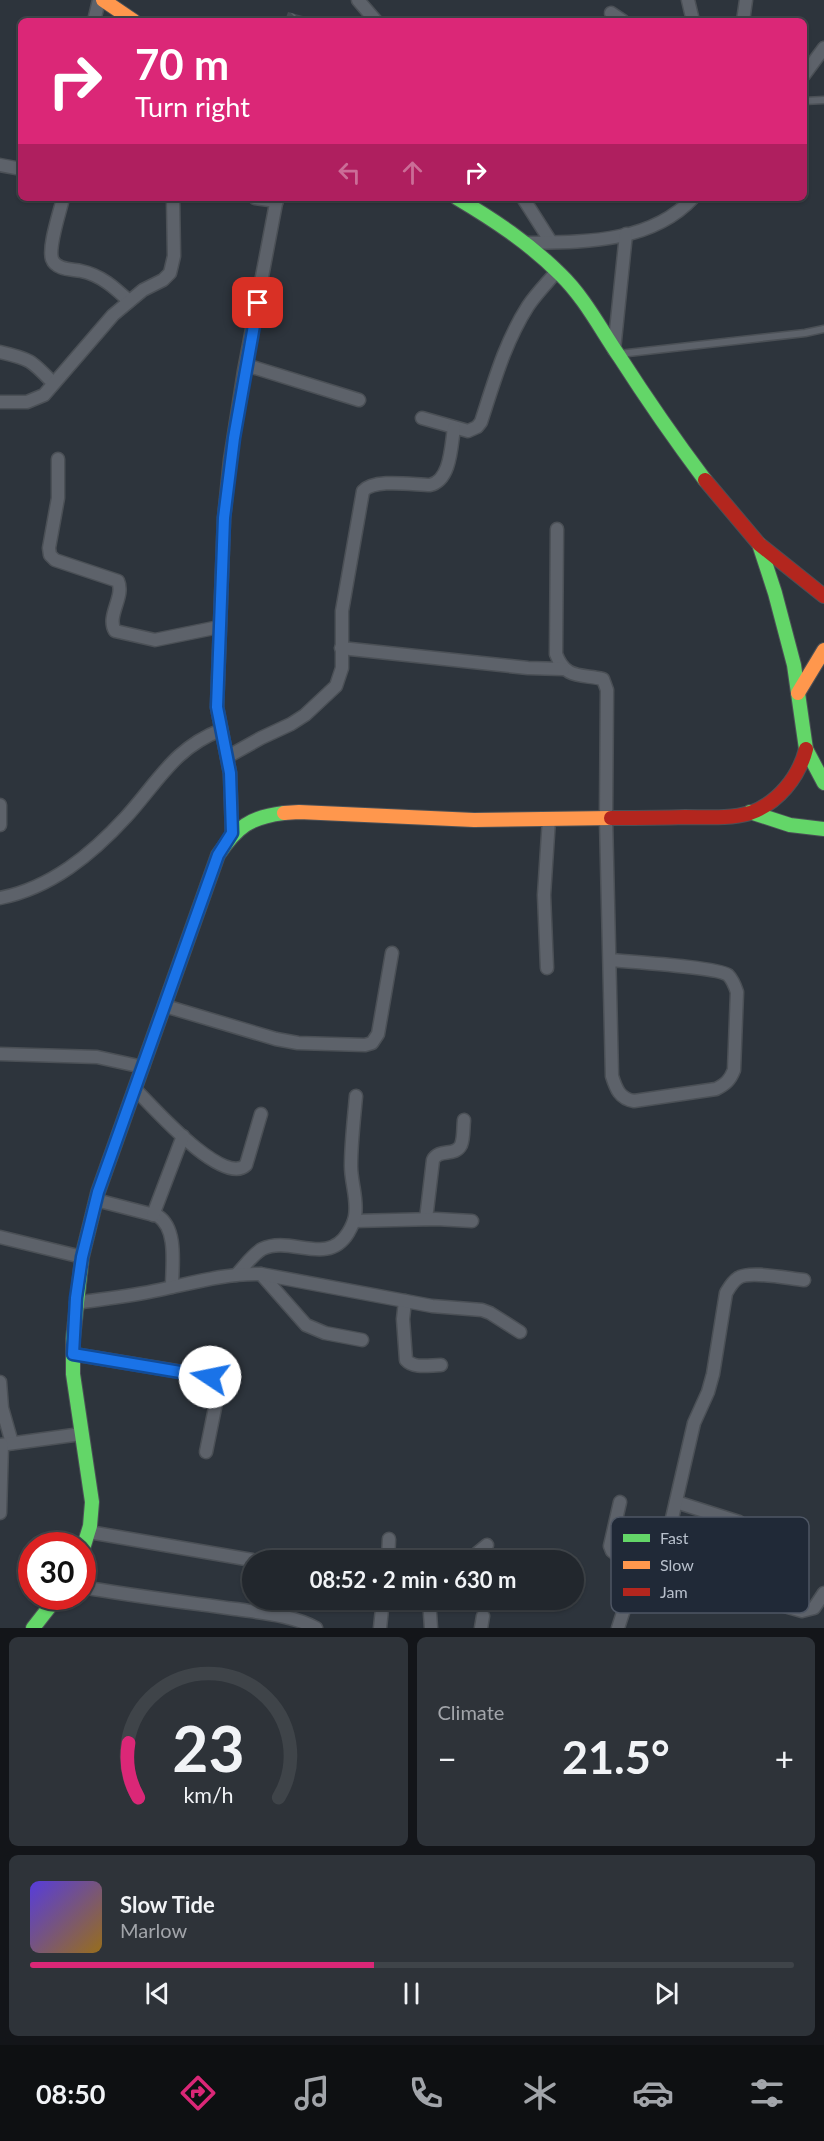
<!DOCTYPE html>
<meta charset="utf-8">
<style>
:root{--surface:#22272d;--page:#2e3339;--text:#f1f3f6;--muted:#a2a5aa;--line:#3f4449;--accent:#db2777}
body{margin:0;font-family:Lato,sans-serif;background:var(--page);color:var(--text);height:100vh;display:flex;flex-direction:column;font-size:22px;white-space:nowrap}
*{box-sizing:border-box;margin:0}
p{font-size:20px;color:var(--muted)}
.icon{flex:none;width:33px;height:33px;fill:none;stroke:currentColor;stroke-width:2;stroke-linecap:round;stroke-linejoin:round}
.map{position:relative;height:1628px;overflow:hidden}
.drawer{display:flex;flex-direction:column;gap:9px;padding:9px;background:#131519;flex:1}
.drawer>*{flex:none}
.top-card{position:absolute;left:18px;top:18px;width:789px;height:183px;border-radius:9px;box-shadow:0 2px 4px #0004,0 0 0 2px var(--line);background:#db2777;color:#fff;overflow:hidden}
.speed{position:absolute;left:18px;top:1532px;display:flex;gap:12px;font-size:30px;font-weight:700;text-align:center}
.speed>*{display:grid;place-content:center;width:78px;height:78px;border-radius:50%;background:var(--surface);box-shadow:0 2px 4px #0004,0 0 0 2px var(--line);line-height:1}
.speed .limit{border:9px solid #d22;background:#fff;color:#111}
.pin{position:absolute;display:grid;place-items:center;width:51px;height:51px;color:#fff;margin:-26px;border-radius:12px;box-shadow:0 3px 9px #0006}
.me{position:absolute;width:66px;margin:-33px;rotate:281deg;stroke-linejoin:round;filter:drop-shadow(0 0 4px #0008)}
.turn{display:flex;align-items:center;gap:21px;height:126px;padding:0 18px;font-size:27px}
.turn .icon{width:78px;height:78px;stroke-width:2.5}
.turn b{display:block;font-size:42px;line-height:51px}
.lanes{display:flex;align-items:center;height:57px;padding:0 18px;background:#0003;justify-content:center;gap:30px;direction:ltr}
.lanes .off{opacity:.35}
.big{font-size:45px;font-weight:700;line-height:1.1}
.drawer .widget{flex:1;display:flex;flex-direction:column;justify-content:center;gap:9px;min-width:0;padding:0 21px;border-radius:9px;background:var(--page)}
.drawer .dial{align-items:center;gap:0}
.dial svg{height:156px;overflow:visible;fill:none;stroke:var(--line);stroke-width:7;stroke-linecap:round;text-anchor:middle}
.dial text{fill:var(--text);stroke:none}
.song{display:flex;align-items:center;gap:18px}
.cover{width:72px;height:72px;border-radius:9px;background:linear-gradient(135deg,hsl(250 70% 55%),hsl(40 70% 35%))}
.played{height:6px;border-radius:3px;background:linear-gradient(90deg,var(--accent) 45%,var(--line) 45%)}
.keys{display:flex;justify-content:space-around;direction:ltr}
.heat{display:flex;justify-content:space-between;align-items:center;font-size:33px;direction:ltr}
.drawer .tiles{flex:1;display:grid;gap:9px;grid-template-columns:1fr 1fr}
.widget:last-child{grid-column:span 2}
.trip{position:absolute;left:242px;top:1550px;width:342px;height:60px;border-radius:30px;background:var(--surface);box-shadow:0 2px 4px #0004,0 0 0 2px var(--line);font-weight:700;line-height:60px;text-align:center}
.dock{display:flex;height:96px;justify-content:space-around;align-items:center;background:#0e1012;color:var(--muted)}
.dock .icon{width:42px;height:42px}
.dock .active{color:var(--accent)}
.dock b{font-size:27px;color:var(--text)}
.map>svg:first-child{display:block}
.building{fill:url(#building-back-hatch)}
.lines{fill:none;stroke-linecap:round;stroke-linejoin:round}
.lane-casing{stroke:#4b5056;stroke-width:9}
.street-casing{stroke:#4b5056;stroke-width:15}
.fast-casing{stroke:#4b5056;stroke-width:16}
.slow-casing{stroke:#4b5056;stroke-width:16}
.jam-casing{stroke:#4b5056;stroke-width:16}
.lane{stroke:#5d626a;stroke-width:6}
.street{stroke:#5d626a;stroke-width:12}
.fast{stroke:#63d668;stroke-width:14}
.slow{stroke:#ff974d;stroke-width:14}
.jam{stroke:#b3261e;stroke-width:14}
.route-casing{stroke:#114b97;stroke-width:15}
.route{stroke:#1a73e8;stroke-width:10}
.key{fill:#202937;stroke:#4e5664;stroke-width:1.5}
.key-label{font-size:16px;fill:#b8c0cc}
</style>
<div class="map">
<svg width="824" height="1628" viewBox="0 0 824 1628">
<defs>
<pattern id="building-back-hatch" width="6" height="6" patternUnits="userSpaceOnUse" patternTransform="scale(1.5)"><rect width="6" height="6" fill="#444950"/><path d="M-1 5l2 2M0 0l6 6M5-1l2 2" fill="none" stroke="#5d6168"/></pattern>
</defs>
<rect width="100%" height="100%" fill="#2d343c"/>
<path class="building" d="M288 12 310 18 309 21H285Z"/>
<g class="lines">
<g class="lane-casing">
<g id="lane">
<path d="M804 101 824 100"/>
<path d="M619 354 805 333 824 329"/>
</g>
</g>
<g class="street-casing">
<g id="street">
<path d="M358 0 376 21"/>
<path d="M688 0 693 21"/>
<path d="M611 13 623 21"/>
<path d="M94 21 99 0"/>
<path d="M743 21 746 0"/>
<path d="M804 75 824 48"/>
<path d="M0 165 21 169"/>
<path d="M63 198C60 212 48 246 52 259 56 270 72 269 81 271 101 275 115 288 129 301"/>
<path d="M255 198 277 201"/>
<path d="M523 198 551 242"/>
<path d="M527 243C584 242 651 243 693 198"/>
<path d="M614 350 626 234"/>
<path d="M0 352C31 359 32 361 53 383"/>
<path d="M246 365 359 400"/>
<path d="M0 402H27L44 395 113 315 143 290 163 280 170 273 174 256 173 198"/>
<path d="M422 418 468 431 477 427 481 422C494 382 505 342 528 306 536 294 547 283 557 271"/>
<path d="M58 459V498L49 548 50 555 55 560 118 581C125 597 106 616 115 631L155 640 219 627"/>
<path d="M557 529 556 654C565 679 580 674 603 679L607 690 606 819 612 1076C616 1089 620 1099 634 1101L716 1089C726 1084 730 1080 734 1070L737 992C735 986 733 980 728 975 717 967 630 962 610 960"/>
<path d="M341 648 528 668 563 669"/>
<path d="M227 757 261 738 291 724 305 715 336 686 342 668V611L363 491C375 478 414 485 430 485 451 480 451 446 454 428"/>
<path d="M0 805V825"/>
<path d="M232 833 230 773 217 707 224 518 230 460 244 371 277 198"/>
<path d="M0 898C51 888 92 854 126 817 158 782 174 748 221 730"/>
<path d="M547 968 544 895 549 819"/>
<path d="M165 1006 276 1039 298 1043 365 1045 372 1043 378 1034 392 953"/>
<path d="M0 1054 97 1057 143 1067"/>
<path d="M135 1089C151 1105 223 1187 246 1165L261 1114"/>
<path d="M96 1200 158 1216C178 1229 172 1266 172 1287"/>
<path d="M153 1215 183 1136"/>
<path d="M426 1219 433 1160C439 1148 455 1157 461 1145 464 1138 463 1128 464 1120"/>
<path d="M354 1221 436 1219 472 1221"/>
<path d="M0 1237 82 1257"/>
<path d="M261 1274 306 1325 325 1333 362 1340"/>
<path d="M236 1275C244 1267 252 1255 262 1249 291 1235 327 1267 348 1233 351 1228 354 1223 355 1216 358 1199 351 1183 351 1166 351 1143 354 1119 356 1096"/>
<path d="M405 1301 403 1319 406 1360C414 1369 430 1365 441 1365"/>
<path d="M76 1303C103 1299 132 1296 159 1290 192 1283 227 1273 261 1274L432 1306 482 1310 490 1313 520 1332"/>
<path d="M73 1354 188 1373 210 1377 215 1380 218 1393 206 1452"/>
<path d="M0 1382 2 1408 12 1443"/>
<path d="M0 1445 81 1434"/>
<path d="M620 1502 610 1546 612 1551 617 1555 677 1575 802 1611 814 1608 824 1593"/>
<path d="M676 1502 739 1522"/>
<path d="M0 1513 2 1445"/>
<path d="M89 1532 252 1560"/>
<path d="M388 1560 389 1539"/>
<path d="M469 1560 487 1545"/>
<path d="M654 1568 670 1527 694 1423 708 1392 713 1374 726 1293C729 1288 732 1282 738 1278 750 1270 790 1279 804 1280"/>
<path d="M82 1587C133 1596 184 1602 235 1609 262 1613 292 1615 316 1628"/>
<path d="M429 1599 431 1628"/>
<path d="M380 1628 383 1599"/>
<path d="M481 1628 483 1616"/>
<path d="M618 1628 639 1563"/>
</g>
</g>
<g class="fast-casing">
<g id="fast">
<path d="M457 198C494 220 529 243 560 274 584 297 600 328 619 356 646 398 675 440 705 480"/>
<path d="M759 544 775 593 794 665 806 749 824 783"/>
<path d="M750 812 790 825 824 829"/>
<path d="M82 1552 90 1526 92 1502 73 1374V1339L82 1257 98 1192 218 855C237 827 250 817 284 813"/>
<path d="M33 1628 58 1596"/>
</g>
</g>
<g class="slow-casing">
<g id="slow">
<path d="M103 0 134 21"/>
<path d="M798 693 824 650"/>
<path d="M284 813 299 812 474 820 611 818"/>
</g>
</g>
<g class="jam-casing">
<g id="jam">
<path d="M705 480 759 544 824 596"/>
<path d="M611 818C636 818 660 818 685 817 706 817 730 819 750 813 778 803 799 777 806 749"/>
</g>
</g>
<use href="#lane" class="lane"/>
<use href="#street" class="street"/>
<use href="#fast" class="fast"/>
<use href="#slow" class="slow"/>
<use href="#jam" class="jam"/>
</g>
<g class="lines">
<g class="route-casing">
<path id="route" d="M210 1377 73 1354 76 1298 82 1257 98 1192 218 855 232 833 230 773 217 707 224 518 234 438 258 303"/>
</g>
<use href="#route" class="route"/>
</g>
<rect x="611" y="1517" width="198" height="96" rx="9" class="key"/>
<rect x="623" y="1534" width="27" height="8" fill="#63d668"/>
<rect x="623" y="1561" width="27" height="8" fill="#ff974d"/>
<rect x="623" y="1588" width="27" height="8" fill="#b3261e"/>
<g class="key-label">
<text x="660" y="1544">Fast</text>
<text x="660" y="1571">Slow</text>
<text x="660" y="1598">Jam</text>
</g>
</svg>
<div class="speed"><div class="limit">30</div></div>
<div class="pin" style="left:258px;top:303px;background:#d93025"><svg class="icon" aria-label="arrive" viewBox="0 0 24 24"><path d="M6 21V4h12l-3 4 3 4H6"/></svg></div>
<svg class="me" style="left:210px;top:1377px" viewBox="-20 -20 40 40"><circle r="19" fill="#fff"/><path d="M0-13L10 11 0 6-10 11z" fill="#1a73e8"/></svg>
<div class="trip">08:52 · 2 min · 630 m</div>
<div class="top-card">
<div class="turn"><svg class="icon" aria-label="right" viewBox="0 0 24 24"><path d="M7 20v-9h11M14 6l5 5-5 5"/></svg><div><b>70 m</b>Turn right</div></div>
<div class="lanes"><svg class="icon off" aria-label="left" viewBox="0 0 24 24"><path d="M17 20v-9H6M10 6l-5 5 5 5"/></svg><svg class="icon off" aria-label="ahead" viewBox="0 0 24 24"><path d="M12 20V5M6 11l6-6 6 6"/></svg><svg class="icon" aria-label="right" viewBox="0 0 24 24"><path d="M7 20v-9h11M14 6l5 5-5 5"/></svg></div>
</div>
</div>
<section class="drawer">
<div class="tiles">
<div class="widget dial"><svg viewBox="0 0 100 80">
<path d="M14 69A42 42 0 1 1 86 69"/>
<path d="M14 69A42 42 0 0 1 9 41" stroke="#db2777"/>
<text x="50" y="56" font-size="32" font-weight="700">23</text>
<text x="50" y="72" font-size="11">km/h</text>
</svg></div>
<div class="widget"><p>Climate</p>
<div class="heat"><a>−</a><b class="big">21.5°</b><a>+</a></div>
</div>
<div class="widget">
<div class="song"><i class="cover"></i><div><b>Slow Tide</b><p>Marlow</p></div></div>
<div class="played"></div>
<div class="keys"><svg class="icon" aria-label="previous" viewBox="0 0 24 24"><path d="M18 5L8 12l10 7zM5 5v14"/></svg><svg class="icon" aria-label="pause" viewBox="0 0 24 24"><path d="M8 5v14M16 5v14"/></svg><svg class="icon" aria-label="next" viewBox="0 0 24 24"><path d="M6 5l10 7-10 7zM19 5v14"/></svg></div>
</div>
</div>
</section>
<nav class="dock">
<b>08:50</b>
<svg class="icon active" aria-label="directions" viewBox="0 0 24 24"><path d="M12 3l9 9-9 9-9-9zM9 14v-3h6M13 9l2 2-2 2"/></svg>
<svg class="icon" aria-label="music" viewBox="0 0 24 24"><path d="M9 18V5l10-2v13"/><circle cx="6" cy="18" r="3"/><circle cx="16" cy="16" r="3"/></svg>
<svg class="icon" aria-label="phone" viewBox="0 0 24 24"><path d="M5 4h4l2 5-3 2q2 4 5 5l2-3 5 2v4C11 20 4 13 5 4z"/></svg>
<svg class="icon" aria-label="climate" viewBox="0 0 24 24"><path d="M12 3v18M4 7l16 10M4 17L20 7"/></svg>
<svg class="icon" aria-label="car" viewBox="0 0 24 24"><path d="M5 17H2v-5l4-1 3-4h7l3 4 3 1v5h-3M9 17h6M6 11h13"/><circle cx="7" cy="17" r="2"/><circle cx="17" cy="17" r="2"/></svg>
<svg class="icon" aria-label="filters" viewBox="0 0 24 24"><path d="M4 7h16M4 17h16"/><circle cx="9" cy="7" r="2"/><circle cx="15" cy="17" r="2"/></svg>
</nav>
